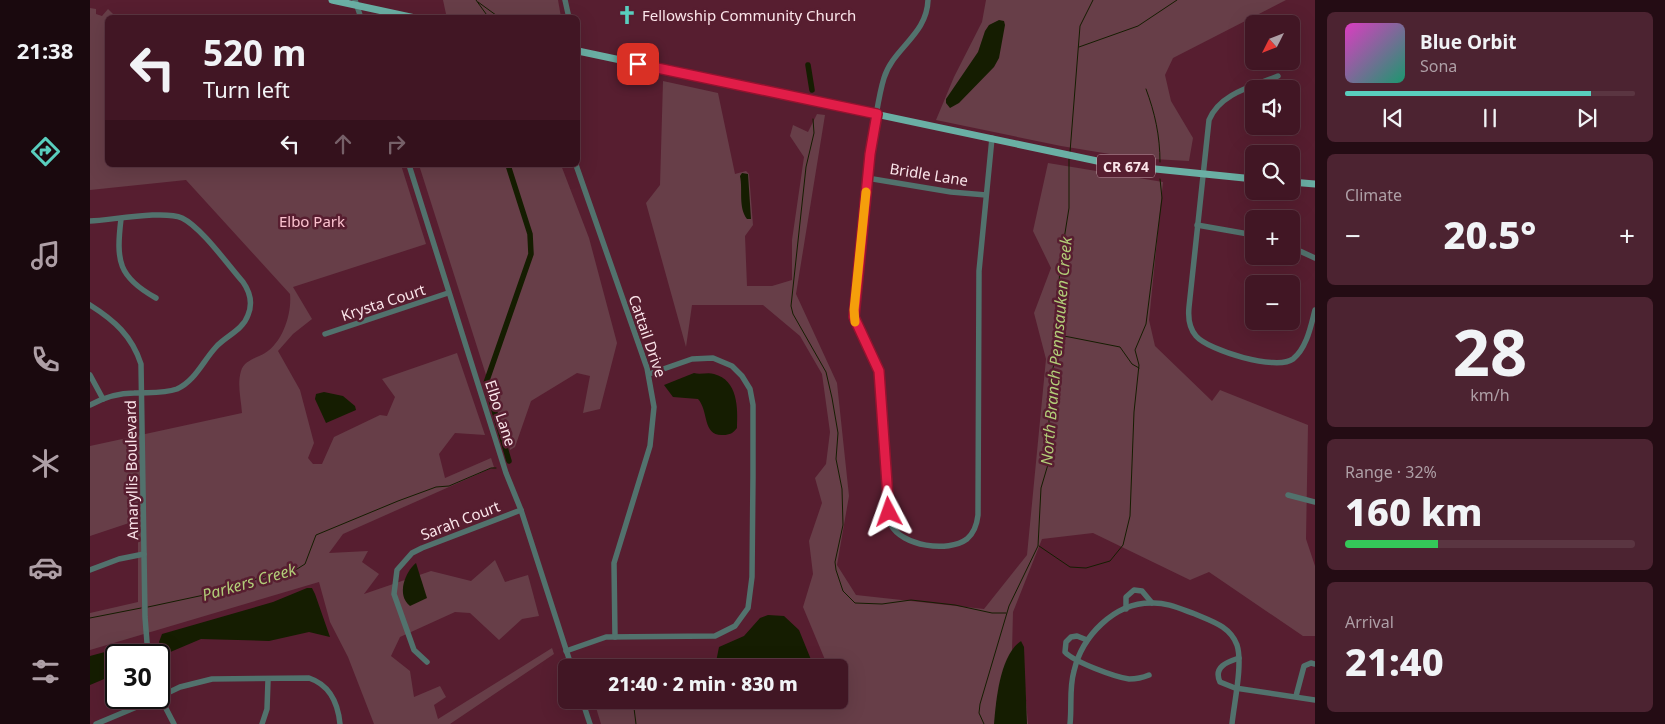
<!DOCTYPE html>
<meta charset="utf-8">
<style>
:root{--surface:#411624;--page:#4c2331;--text:#f1f3f6;--muted:#ae9fa6;--line:#5a3541;--accent:#59cebe}
body{margin:0;font-family:"Noto Sans",sans-serif;background:var(--page);color:var(--text);height:100vh;display:flex;flex-direction:column;font-size:19px;white-space:nowrap}
*{box-sizing:border-box;margin:0}
p{font-size:16px;color:var(--muted)}
.icon{flex:none;width:28px;height:28px;fill:none;stroke:currentColor;stroke-width:2;stroke-linecap:round;stroke-linejoin:round}
.map{position:relative;flex:1;overflow:hidden}
.drawer{display:flex;flex-direction:column;gap:12px;padding:12px;background:#240c14;width:350px}
.drawer>*{flex:none}
.top-card{position:absolute;left:15px;top:15px;width:475px;height:152px;border-radius:8px;box-shadow:0 5px 20px #0002,0 0 0 1px var(--line);background:#411624;color:var(--text);overflow:hidden}
.needle{width:32px;rotate:228deg}
.buttons{position:absolute;left:1155px;top:15px;display:grid;gap:10px}
.buttons a{display:grid;place-items:center;width:55px;height:55px;border-radius:8px;background:var(--surface);box-shadow:0 5px 20px #0002,0 0 0 1px var(--line);font-size:25px}
.speed{position:absolute;left:15px;top:644px;display:flex;gap:10px;font-size:25px;font-weight:700;text-align:center}
.speed>*{display:grid;place-content:center;width:65px;height:65px;border-radius:50%;background:var(--surface);box-shadow:0 5px 20px #0002,0 0 0 1px var(--line);line-height:1}
.speed .limit{border:2px solid #111;border-radius:8px;background:#fff;color:#111}
.pin{position:absolute;display:grid;place-items:center;width:42px;height:42px;color:#fff;margin:-21px;border-radius:10px;box-shadow:0 2px 8px #0006}
.me{position:absolute;width:55px;margin:-28px;rotate:356deg;stroke-linejoin:round;filter:drop-shadow(0 0 4px #0008)}
.turn{display:flex;align-items:center;gap:18px;height:105px;padding:0 15px;font-size:22px}
.turn .icon{width:65px;height:65px;stroke-width:2.5}
.turn b{display:block;font-size:35px;line-height:42px}
.lanes{display:flex;align-items:center;height:48px;padding:0 15px;background:#0003;justify-content:center;gap:25px;direction:ltr}
.lanes .off{opacity:.35}
.big{font-size:38px;font-weight:800;line-height:1.1}
.drawer .tile{flex:1;display:flex;flex-direction:column;justify-content:center;gap:8px;min-width:0;padding:0 18px;border-radius:8px;background:var(--page)}
.drawer .dial{align-items:center;gap:0}
.dial b{font-size:65px;line-height:1}
.song{display:flex;align-items:center;gap:15px}
.cover{width:60px;height:60px;border-radius:8px;background:linear-gradient(135deg,hsl(310 70% 55%),hsl(160 70% 35%))}
.played{height:5px;border-radius:2px;background:linear-gradient(90deg,var(--accent) 85%,var(--line) 85%)}
.keys{display:flex;justify-content:space-around;direction:ltr}
.heat{display:flex;justify-content:space-between;align-items:center;font-size:28px;direction:ltr}
.charge{height:8px;border-radius:4px;background:linear-gradient(90deg,#34c759 32%,var(--line) 0)}
.trip{position:absolute;left:468px;top:659px;width:290px;height:50px;border-radius:8px;background:var(--surface);box-shadow:0 5px 20px #0002,0 0 0 1px var(--line);font-weight:800;line-height:50px;text-align:center}
main{display:flex;flex:1;min-height:0}
.dock{display:flex;flex-direction:column;width:90px;justify-content:space-around;align-items:center;background:#1a090e;color:var(--muted)}
.dock .icon{width:35px;height:35px}
.dock .selected{color:var(--accent)}
.dock b{font-size:22px;color:var(--text)}
.map>svg:first-child{display:block}
.green{fill:#673e48}
.water{fill:#151d01}
.lines{fill:none;stroke-linecap:round;stroke-linejoin:round}
.stream{stroke:#151d01;stroke-width:1}
.canal{stroke:#151d01;stroke-width:5.5}
.minor{stroke:#52726d;stroke-width:5.5}
.major{stroke:#6aafa4;stroke-width:7}
.route-casing{stroke:#92132f;stroke-width:12}
.route{stroke:#e11d48;stroke-width:9}
.slow{stroke:#f59e0b;stroke-width:9}
.labels{text-anchor:middle;dominant-baseline:central;stroke-width:5;stroke-linejoin:round;paint-order:stroke}
.shield{fill:#571e30;stroke:#caa9b2;stroke-width:1}
.shield-label{font-size:14px;font-weight:bold;fill:#fbe5ea}
.poi-label{font-size:15px;fill:#fbe5ea;stroke:#571e30;text-anchor:start}
.street-label{font-size:15px;fill:#fbe5ea;stroke:#571e30}
.park-label{font-size:15px;fill:#fbc1ce;stroke:#571e30}
.water-label{font-size:16px;font-style:italic;fill:#b2cd78;stroke:#571e30}
</style>
<main>
<nav class="dock">
<b>21:38</b>
<svg class="icon selected" aria-label="directions" viewBox="0 0 24 24"><path d="M12 3l9 9-9 9-9-9zM9 14v-3h6M13 9l2 2-2 2"/></svg>
<svg class="icon" aria-label="music" viewBox="0 0 24 24"><path d="M9 18V5l10-2v13"/><circle cx="6" cy="18" r="3"/><circle cx="16" cy="16" r="3"/></svg>
<svg class="icon" aria-label="phone" viewBox="0 0 24 24"><path d="M5 4h4l2 5-3 2q2 4 5 5l2-3 5 2v4C11 20 4 13 5 4z"/></svg>
<svg class="icon" aria-label="climate" viewBox="0 0 24 24"><path d="M12 3v18M4 7l16 10M4 17L20 7"/></svg>
<svg class="icon" aria-label="car" viewBox="0 0 24 24"><path d="M5 17H2v-5l4-1 3-4h7l3 4 3 1v5h-3M9 17h6M6 11h13"/><circle cx="7" cy="17" r="2"/><circle cx="17" cy="17" r="2"/></svg>
<svg class="icon" aria-label="filters" viewBox="0 0 24 24"><path d="M4 7h16M4 17h16"/><circle cx="9" cy="7" r="2"/><circle cx="15" cy="17" r="2"/></svg>
</nav>
<div class="map">
<svg width="1225" height="724" viewBox="0 0 1225 724">
<rect width="100%" height="100%" fill="#571e30"/>
<g class="green">
<path d="M353 0H468L471 17 377 18 356 14Z"/>
<path d="M896 0H1196L1083 58 1075 75 1081 101 1103 138 1099 161 1044 158 971 146 846 120 864 77 892 22Z"/>
<path d="M0 8 6 9V14L12 16 18 9 26 17 18 18V165H311L336 244 203 287 222 319 203 334 188 351 210 390 224 443 218 458 223 464H232L244 437 290 415 297 416 305 397 292 379 367 353 395 435 365 433 349 454 355 478 401 458 404 467 253 534 239 553 278 551 272 562 289 574 274 594 341 571 381 581 405 560 415 582 438 575 449 616 432 619 409 640 380 613 365 612 310 637 301 656 320 671 324 697 350 686 356 697 344 705 348 719 462 648 464 654 360 724H284L258 657 240 622 229 582 0 650V613L48 602V520L0 536V446L152 413C151 399 147 384 151 371 154 360 167 358 175 353 193 342 202 313 200 294L96 180 0 190Z"/>
<path d="M573 81 628 93 645 174 656 171 659 174 663 225 655 236 657 286H682L702 280V240L714 157 700 136 703 125 718 132 727 114 735 115 706 294 747 383 759 496 747 565 766 595 894 609 937 555 956 359 944 313 961 268 943 231 958 163 1073 182 1059 320 1065 346 1122 401 1130 390 1218 425 1216 539 1225 566V636H1213L1119 572 1100 580 1003 533 952 539 923 612 922 651 931 641 938 724H511L504 701 636 700 726 707 730 700H749V668L738 667 713 607 723 574 719 541 732 503 725 478 736 464 740 432 732 374 710 336 673 305H602L596 347 556 203 570 185Z"/>
<path d="M329 165H471L499 238 527 343 510 409 493 413 500 376 487 373 441 401 425 447 420 450Z"/>
</g>
<g class="water">
<path d="M909 20 914 21 915 25 909 58 904 67 869 103 860 108 856 103V99L888 52 895 31 899 25Z"/>
<path d="M652 173 658 174 661 219H657C648 207 653 190 650 176Z"/>
<path d="M604 373C610 375 618 372 624 374 648 380 648 408 647 428 643 433 640 435 633 435 612 436 619 411 608 399L583 397 574 385Z"/>
<path d="M234 392 253 396 265 406 266 410 236 423 225 399 226 394Z"/>
<path d="M326 563 337 598 320 606C306 595 315 572 326 563Z"/>
<path d="M217 588H222L225 594 240 637 219 632 179 641 111 639 78 653 73 651 69 642 72 634 183 602Z"/>
<path d="M678 615 694 616 709 630 724 667H625L629 647 654 636 670 618Z"/>
<path d="M931 641 934 647 937 724H904C906 700 910 655 931 641Z"/>
<path d="M37 646 42 650 43 655H26V674L0 685V656Z"/>
</g>
<g class="lines">
<g class="stream">
<path d="M386 0 399 18"/>
<path d="M388 2 410 18"/>
<path d="M989 47 1048 26 1087 0"/>
<path d="M1056 89C1065 113 1070 136 1070 162"/>
<path d="M723 119 724 133 716 167 701 306 703 314 736 372 742 398 748 433 746 459 752 489 753 525 745 562 746 570 753 591 765 603 792 604 821 600 865 605 902 613H916"/>
<path d="M980 152 990 26 1003 0"/>
<path d="M969 335 1030 347 1042 364 1049 368"/>
<path d="M949 546 980 567 996 568 1020 561 1033 545 1040 516 1044 412 1049 365 1045 350 1056 324 1072 198 1070 179"/>
<path d="M58 607 114 595 143 585 207 569 215 564 226 535 308 501 346 487 359 486 401 468H406"/>
<path d="M0 618 51 608"/>
<path d="M543 700 546 724"/>
<path d="M894 724 889 713 890 704 919 606 948 546 951 488 959 461V418L963 368 969 343 966 317 971 258 979 208V159"/>
</g>
<g class="canal">
<path d="M718 65 722 90"/>
<path d="M418 165 440 234 441 254 396 383 419 461"/>
</g>
<g class="minor">
<path d="M265 0 271 18"/>
<path d="M475 0 479 18"/>
<path d="M838 0C837 35 803 48 794 78 789 94 787 111 784 127 774 188 770 249 764 310 764 332 783 350 789 371L801 525C812 546 858 553 877 539 884 533 887 524 888 515L889 271 902 138"/>
<path d="M1188 76C1164 86 1130 93 1119 120L1099 307C1098 317 1099 328 1106 336 1119 351 1187 371 1203 359 1217 348 1221 325 1225 310"/>
<path d="M319 165 416 473 431 510 482 668"/>
<path d="M486 165 557 368 564 407 560 446 524 563 525 637"/>
<path d="M777 178 861 192 896 195"/>
<path d="M31 219C26 261 28 277 66 298"/>
<path d="M0 221C22 220 74 210 92 218 111 227 138 265 153 282 160 292 163 303 158 315 153 330 136 336 126 347 113 361 105 381 87 389 73 394 58 392 44 393 29 393 13 398 0 405"/>
<path d="M1107 225 1164 235"/>
<path d="M1201 247 1225 258"/>
<path d="M0 305C24 320 42 336 51 364L55 617 58 655"/>
<path d="M235 334 358 293"/>
<path d="M0 375 13 399"/>
<path d="M1198 495 1225 502"/>
<path d="M0 570 29 559 54 554"/>
<path d="M1036 609V597L1044 590 1052 591 1062 603"/>
<path d="M997 640 987 636 981 637 976 642 975 652C984 662 1025 677 1039 679 1046 679 1052 678 1059 675"/>
<path d="M476 651 516 637 625 636 645 626 658 608 662 577 663 476V405L660 389 652 376 642 366 623 358 602 359 559 374"/>
<path d="M1149 658C1137 662 1123 667 1130 682L1145 688 1225 700"/>
<path d="M337 662 324 650 304 594 307 570 322 553 332 548 431 510"/>
<path d="M69 695 84 724"/>
<path d="M1206 696 1214 666 1221 663 1225 664"/>
<path d="M69 697 90 687 122 679 219 678C240 685 248 703 250 724"/>
<path d="M492 700 500 724"/>
<path d="M6 724 68 698"/>
<path d="M172 724 177 709 178 680"/>
<path d="M980 724C982 706 979 688 984 671 992 636 1024 603 1061 603 1076 602 1091 609 1105 614 1121 621 1140 626 1147 645 1153 664 1144 703 1142 724"/>
</g>
<g class="major">
<path d="M242 0 325 18"/>
<path d="M488 51 1026 165 1164 179"/>
<path d="M1201 182 1225 184"/>
</g>
</g>
<g class="lines">
<g class="route-casing">
<path id="route" d="M548 64 787 114 780 154 764 317 789 371 799 512"/>
</g>
<use href="#route" class="route"/>
<path class="slow" d="M765 322 764 310 776 192"/>
</g>
<defs>
<g id="church-bare" transform="scale(1.5)"><path d="M-1.2-6h2.4v3.5h3.3v2.4h-3.3V6h-2.4V-.1h-3.3v-2.4h3.3Z" fill="#59cebe" stroke="#571e30" stroke-width="2.5" paint-order="stroke"/></g>
</defs>
<g fill-rule="evenodd">
<use href="#church-bare" x="537" y="15"/>
</g>
<g class="labels">
<rect class="shield" x="1007" y="154.5" width="58" height="23" rx="4"/>
<g class="shield-label">
<text x="1036" y="166">CR 674</text>
</g>
<g class="poi-label">
<text x="552" y="15">Fellowship Community Church</text>
</g>
<g class="street-label">
<text transform="translate(839 174) rotate(9)">Bridle Lane</text>
<text transform="translate(293 302) rotate(-18)">Krysta Court</text>
<text transform="translate(558 336) rotate(71)">Cattail Drive</text>
<text transform="translate(411 413) rotate(72)">Elbo Lane</text>
<text transform="translate(41 470) rotate(-91)">Amaryllis Boulevard</text>
<text transform="translate(370 520) rotate(-21)">Sarah Court</text>
</g>
<g class="park-label">
<text x="222" y="221">Elbo Park</text>
</g>
<g class="water-label">
<text transform="translate(966 351) rotate(-85)">North Branch Pennsauken Creek</text>
<text transform="translate(159 582) rotate(-16)">Parkers Creek</text>
</g>
</g>
</svg>
<div class="buttons">
<a><svg class="needle" viewBox="-14 -14 28 28"><path d="M0-13l5 13h-10z" fill="#e53935"/><path d="M0 13l5-13h-10z" fill="#ae9fa6"/></svg></a>
<a><svg class="icon" aria-label="sound" viewBox="0 0 24 24"><path d="M4 9h4l5-4v14l-5-4H4zM17 9q2 3 0 6"/></svg></a>
<a><svg class="icon" aria-label="search" viewBox="0 0 24 24"><circle cx="10" cy="10" r="6"/><path d="M15 15l6 6"/></svg></a>
<a>+</a>
<a>−</a>
</div>
<div class="speed"><div class="limit">30</div></div>
<div class="pin" style="left:548px;top:64px;background:#d93025"><svg class="icon" aria-label="arrive" viewBox="0 0 24 24"><path d="M6 21V4h12l-3 4 3 4H6"/></svg></div>
<svg class="me" style="left:799px;top:512px" viewBox="-20 -20 40 40"><path d="M0-17L14 15 0 8-14 15z" fill="#e11d48" stroke="#fff" stroke-width="4"/></svg>
<div class="trip">21:40 · 2 min · 830 m</div>
<div class="top-card">
<div class="turn"><svg class="icon" aria-label="left" viewBox="0 0 24 24"><path d="M17 20v-9H6M10 6l-5 5 5 5"/></svg><div><b>520 m</b>Turn left</div></div>
<div class="lanes"><svg class="icon" aria-label="left" viewBox="0 0 24 24"><path d="M17 20v-9H6M10 6l-5 5 5 5"/></svg><svg class="icon off" aria-label="ahead" viewBox="0 0 24 24"><path d="M12 20V5M6 11l6-6 6 6"/></svg><svg class="icon off" aria-label="right" viewBox="0 0 24 24"><path d="M7 20v-9h11M14 6l5 5-5 5"/></svg></div>
</div>
</div>
<section class="drawer">
<div class="tile">
<div class="song"><i class="cover"></i><div><b>Blue Orbit</b><p>Sona</p></div></div>
<div class="played"></div>
<div class="keys"><svg class="icon" aria-label="previous" viewBox="0 0 24 24"><path d="M18 5L8 12l10 7zM5 5v14"/></svg><svg class="icon" aria-label="pause" viewBox="0 0 24 24"><path d="M8 5v14M16 5v14"/></svg><svg class="icon" aria-label="next" viewBox="0 0 24 24"><path d="M6 5l10 7-10 7zM19 5v14"/></svg></div>
</div>
<div class="tile"><p>Climate</p>
<div class="heat"><a>−</a><b class="big">20.5°</b><a>+</a></div>
</div>
<div class="tile dial"><b>28</b><p>km/h</p></div>
<div class="tile"><p>Range · 32%</p><b class="big">160 km</b><div class="charge"></div></div>
<div class="tile"><p>Arrival</p><b class="big">21:40</b></div>
</section>
</main>
